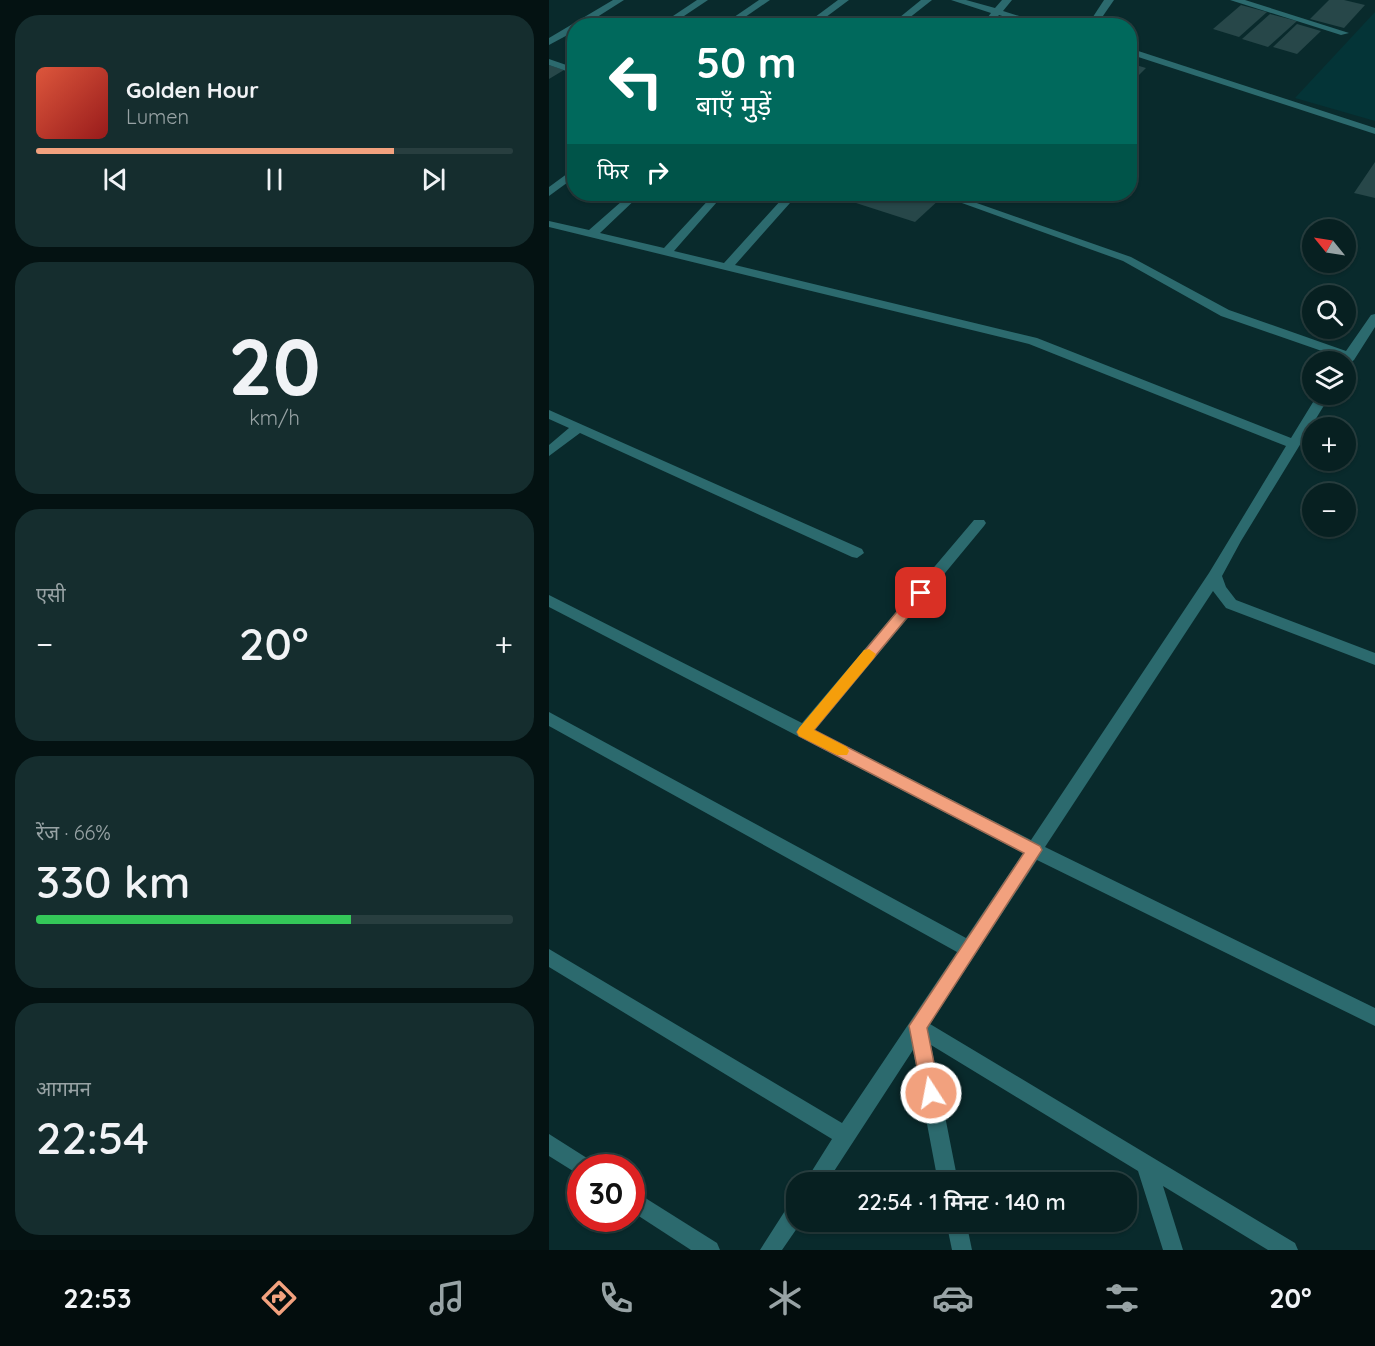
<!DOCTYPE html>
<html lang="hi">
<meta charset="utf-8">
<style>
:root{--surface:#072021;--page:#152d2e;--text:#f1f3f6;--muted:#98a3a5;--line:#283e3f;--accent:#f2a17e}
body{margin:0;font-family:Quicksand,"Noto Sans Devanagari",sans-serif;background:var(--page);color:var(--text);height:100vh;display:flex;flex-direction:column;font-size:22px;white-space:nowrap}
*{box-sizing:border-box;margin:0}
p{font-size:20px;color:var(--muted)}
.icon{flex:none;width:33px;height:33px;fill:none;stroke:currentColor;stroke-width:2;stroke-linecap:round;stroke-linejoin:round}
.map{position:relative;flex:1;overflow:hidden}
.panel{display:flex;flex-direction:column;gap:15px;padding:15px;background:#041212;width:549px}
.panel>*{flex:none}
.banner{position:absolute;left:18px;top:18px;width:570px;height:183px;border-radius:24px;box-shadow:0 2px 4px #0004,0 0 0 2px var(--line);background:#00695c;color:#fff;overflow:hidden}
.needle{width:39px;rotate:300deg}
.tools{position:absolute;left:753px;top:219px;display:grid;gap:12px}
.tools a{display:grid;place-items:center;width:54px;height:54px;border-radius:50%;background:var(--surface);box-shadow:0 2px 4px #0004,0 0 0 2px var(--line);font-size:30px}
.speed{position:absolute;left:18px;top:1154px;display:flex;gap:12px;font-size:30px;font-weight:700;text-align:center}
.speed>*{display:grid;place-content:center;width:78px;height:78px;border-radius:50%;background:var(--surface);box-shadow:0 2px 4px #0004,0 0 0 2px var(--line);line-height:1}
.speed .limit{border:9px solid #d22;background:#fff;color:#111}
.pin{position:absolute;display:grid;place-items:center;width:51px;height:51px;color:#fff;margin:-26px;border-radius:12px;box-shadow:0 3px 9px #0006}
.me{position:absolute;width:66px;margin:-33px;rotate:349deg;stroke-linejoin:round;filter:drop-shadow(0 0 4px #0008)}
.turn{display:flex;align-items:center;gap:21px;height:126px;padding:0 30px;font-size:27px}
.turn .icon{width:78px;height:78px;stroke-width:2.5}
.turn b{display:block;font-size:42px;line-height:51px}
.then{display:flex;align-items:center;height:57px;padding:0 30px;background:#0003;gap:12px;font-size:22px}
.big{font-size:45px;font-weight:600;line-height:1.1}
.panel .tile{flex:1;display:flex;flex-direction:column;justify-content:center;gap:9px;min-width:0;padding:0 21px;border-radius:24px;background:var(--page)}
.panel .dial{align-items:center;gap:0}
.dial b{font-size:78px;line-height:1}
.song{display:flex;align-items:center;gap:18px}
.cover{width:72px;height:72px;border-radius:9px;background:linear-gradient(135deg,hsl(10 70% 55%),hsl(0 70% 35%))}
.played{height:6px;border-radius:3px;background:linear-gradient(90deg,var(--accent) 75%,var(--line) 75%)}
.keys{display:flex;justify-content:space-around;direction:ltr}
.heat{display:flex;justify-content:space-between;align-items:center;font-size:33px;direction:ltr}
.charge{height:9px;border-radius:4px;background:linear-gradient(90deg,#34c759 66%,var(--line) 0)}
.trip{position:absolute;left:237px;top:1172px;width:351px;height:60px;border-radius:24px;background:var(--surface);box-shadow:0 2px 4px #0004,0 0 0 2px var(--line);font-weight:600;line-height:60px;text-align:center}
.tab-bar{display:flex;height:96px;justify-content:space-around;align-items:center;background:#030d0d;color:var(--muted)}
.tab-bar .icon{width:42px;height:42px}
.tab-bar .on{color:var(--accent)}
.tab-bar b{font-size:27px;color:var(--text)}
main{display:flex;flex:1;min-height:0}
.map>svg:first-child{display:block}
.built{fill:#043437}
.building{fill:#274749}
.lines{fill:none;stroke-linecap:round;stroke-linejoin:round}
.minor{fill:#2c6a6e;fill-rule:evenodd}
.route{fill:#f2a17e;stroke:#9d6952;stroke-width:1.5}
.slow{fill:#f59e0b}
</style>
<main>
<section class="panel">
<div class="tile">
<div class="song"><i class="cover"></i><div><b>Golden Hour</b><p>Lumen</p></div></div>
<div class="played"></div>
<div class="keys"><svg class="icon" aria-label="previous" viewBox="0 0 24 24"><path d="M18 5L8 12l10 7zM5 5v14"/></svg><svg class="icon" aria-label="pause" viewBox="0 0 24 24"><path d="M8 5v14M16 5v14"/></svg><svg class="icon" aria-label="next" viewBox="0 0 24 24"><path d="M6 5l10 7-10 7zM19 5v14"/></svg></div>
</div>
<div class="tile dial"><b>20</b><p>km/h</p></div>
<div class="tile"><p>एसी</p>
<div class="heat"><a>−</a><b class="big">20°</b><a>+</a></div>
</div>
<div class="tile"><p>रेंज · 66%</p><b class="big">330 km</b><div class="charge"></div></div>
<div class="tile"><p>आगमन</p><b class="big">22:54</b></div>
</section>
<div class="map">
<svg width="826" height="1250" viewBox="0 0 826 1250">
<rect width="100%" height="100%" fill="#092a2c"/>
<path class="built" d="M826 12V121L746 98Z"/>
<g class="building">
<path d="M780 0H795L816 5 795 28 761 19Z"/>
<path d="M692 5 718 12 690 37 664 29Z"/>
<path d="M721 14 748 21 719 47 693 39Z"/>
<path d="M748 24 772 31 748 54 724 47Z"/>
<path d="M580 63 597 68 580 85Z"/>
<path d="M0 65 15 70 0 79Z"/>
<path d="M826 162V198L805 193Z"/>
<path d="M318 194H375L391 199 366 222 307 203Z"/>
</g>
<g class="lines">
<g class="minor">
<path d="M64 0H75L34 26H26V31L0 45V38Z"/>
<path d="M148 0H159L120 26H109Z"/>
<path d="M210 0H221L183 26H172Z"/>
<path d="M289 0H300L265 26H254Z"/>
<path d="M372 0H383L350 26H340Z"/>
<path d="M402 0H417L446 8 453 0H463L454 11 502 26H486L450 15 441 26H432L442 13Z"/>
<path d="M555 0H565L547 26H538Z"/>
<path d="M681 0H696L800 33 792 35Z"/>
<path d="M580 48 826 128V134L580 54Z"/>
<path d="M0 59 26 68V74L0 65Z"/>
<path d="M26 168V177L0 196V187Z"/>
<path d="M81 194H92L51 233 115 248 165 194H175L125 251 175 263 233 199H241V203L186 265 488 338 742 438 769 394H782L692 541 673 576 677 587 687 600 826 653V665L677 608 664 591 496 847 826 1008V1026L488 860 381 1024 746 1243 749 1250H719L614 1186 634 1250H614L589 1171 382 1045 409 1182H389L364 1050 278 1182H256L283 1139 0 967V949L293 1123 408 952 0 726V712L417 938 474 853 0 607V595L253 723 425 520H435L437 523 435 526 266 730 482 840 660 573 737 446 480 344 0 227V221L40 230Z"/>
<path d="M388 194H402L582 257 680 310 797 351 822 315 826 314V327L805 360 796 367V362H791L793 358 672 316 574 261Z"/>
<path d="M0 410 313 549 315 553 308 558 303 557 31 433 0 456V445L20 428 0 419Z"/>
<path d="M0 1134 41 1160 44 1167H32V1176L0 1156Z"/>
<path d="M82 1189 168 1243 171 1250H142L82 1211Z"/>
<path d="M248 1200V1221H253L233 1250H211L241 1203Z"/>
<path d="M397 1221H417L423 1250H403Z"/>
</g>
</g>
<path class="route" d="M372 588 378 593 376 596 265 730 491 846 493 850 378 1028 391 1093 388 1099 382 1102 376 1099 373 1093 360 1026 475 853 250 736 248 732 367 589Z"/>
<path class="slow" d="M320 649 327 654 325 658 265 730 298 747 300 751 298 755H288L250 736 248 732 250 728 315 650Z"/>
</svg>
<div class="tools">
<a><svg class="needle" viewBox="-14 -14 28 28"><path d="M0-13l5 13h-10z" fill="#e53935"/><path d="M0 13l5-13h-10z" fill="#98a3a5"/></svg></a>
<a><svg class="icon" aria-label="search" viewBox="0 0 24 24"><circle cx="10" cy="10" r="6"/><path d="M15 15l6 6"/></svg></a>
<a><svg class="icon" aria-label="layers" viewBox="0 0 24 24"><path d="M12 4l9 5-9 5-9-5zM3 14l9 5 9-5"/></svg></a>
<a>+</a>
<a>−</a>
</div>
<div class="speed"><div class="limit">30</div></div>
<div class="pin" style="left:372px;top:593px;background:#d93025"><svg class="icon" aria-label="arrive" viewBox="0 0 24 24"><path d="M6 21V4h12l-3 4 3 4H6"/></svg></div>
<svg class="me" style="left:382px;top:1093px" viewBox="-20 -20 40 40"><circle r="17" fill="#f2a17e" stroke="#fff" stroke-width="3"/><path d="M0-11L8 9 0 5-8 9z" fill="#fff"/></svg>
<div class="trip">22:54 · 1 मिनट · 140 m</div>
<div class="banner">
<div class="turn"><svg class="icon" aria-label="left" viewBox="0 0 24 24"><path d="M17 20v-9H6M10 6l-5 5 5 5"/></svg><div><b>50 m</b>बाएँ मुड़ें</div></div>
<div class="then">फिर<svg class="icon" aria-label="right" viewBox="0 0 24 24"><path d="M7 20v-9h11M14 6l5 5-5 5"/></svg></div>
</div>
</div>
</main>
<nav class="tab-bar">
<b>22:53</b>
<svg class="icon on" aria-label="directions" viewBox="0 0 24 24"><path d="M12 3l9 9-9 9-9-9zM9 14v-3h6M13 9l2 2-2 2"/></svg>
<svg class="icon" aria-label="music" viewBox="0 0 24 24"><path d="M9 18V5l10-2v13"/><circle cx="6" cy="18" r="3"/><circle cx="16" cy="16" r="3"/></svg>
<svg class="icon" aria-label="phone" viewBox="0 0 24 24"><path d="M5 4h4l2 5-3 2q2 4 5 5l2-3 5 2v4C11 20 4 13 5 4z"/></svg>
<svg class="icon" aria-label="climate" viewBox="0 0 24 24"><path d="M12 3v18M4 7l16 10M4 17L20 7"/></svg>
<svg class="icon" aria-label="car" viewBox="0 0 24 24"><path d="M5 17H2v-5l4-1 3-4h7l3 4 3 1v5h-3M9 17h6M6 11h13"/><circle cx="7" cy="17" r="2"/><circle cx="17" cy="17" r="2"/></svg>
<svg class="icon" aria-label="filters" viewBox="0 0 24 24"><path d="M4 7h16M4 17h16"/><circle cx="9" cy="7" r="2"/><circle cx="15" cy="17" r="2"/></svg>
<b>20°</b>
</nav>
